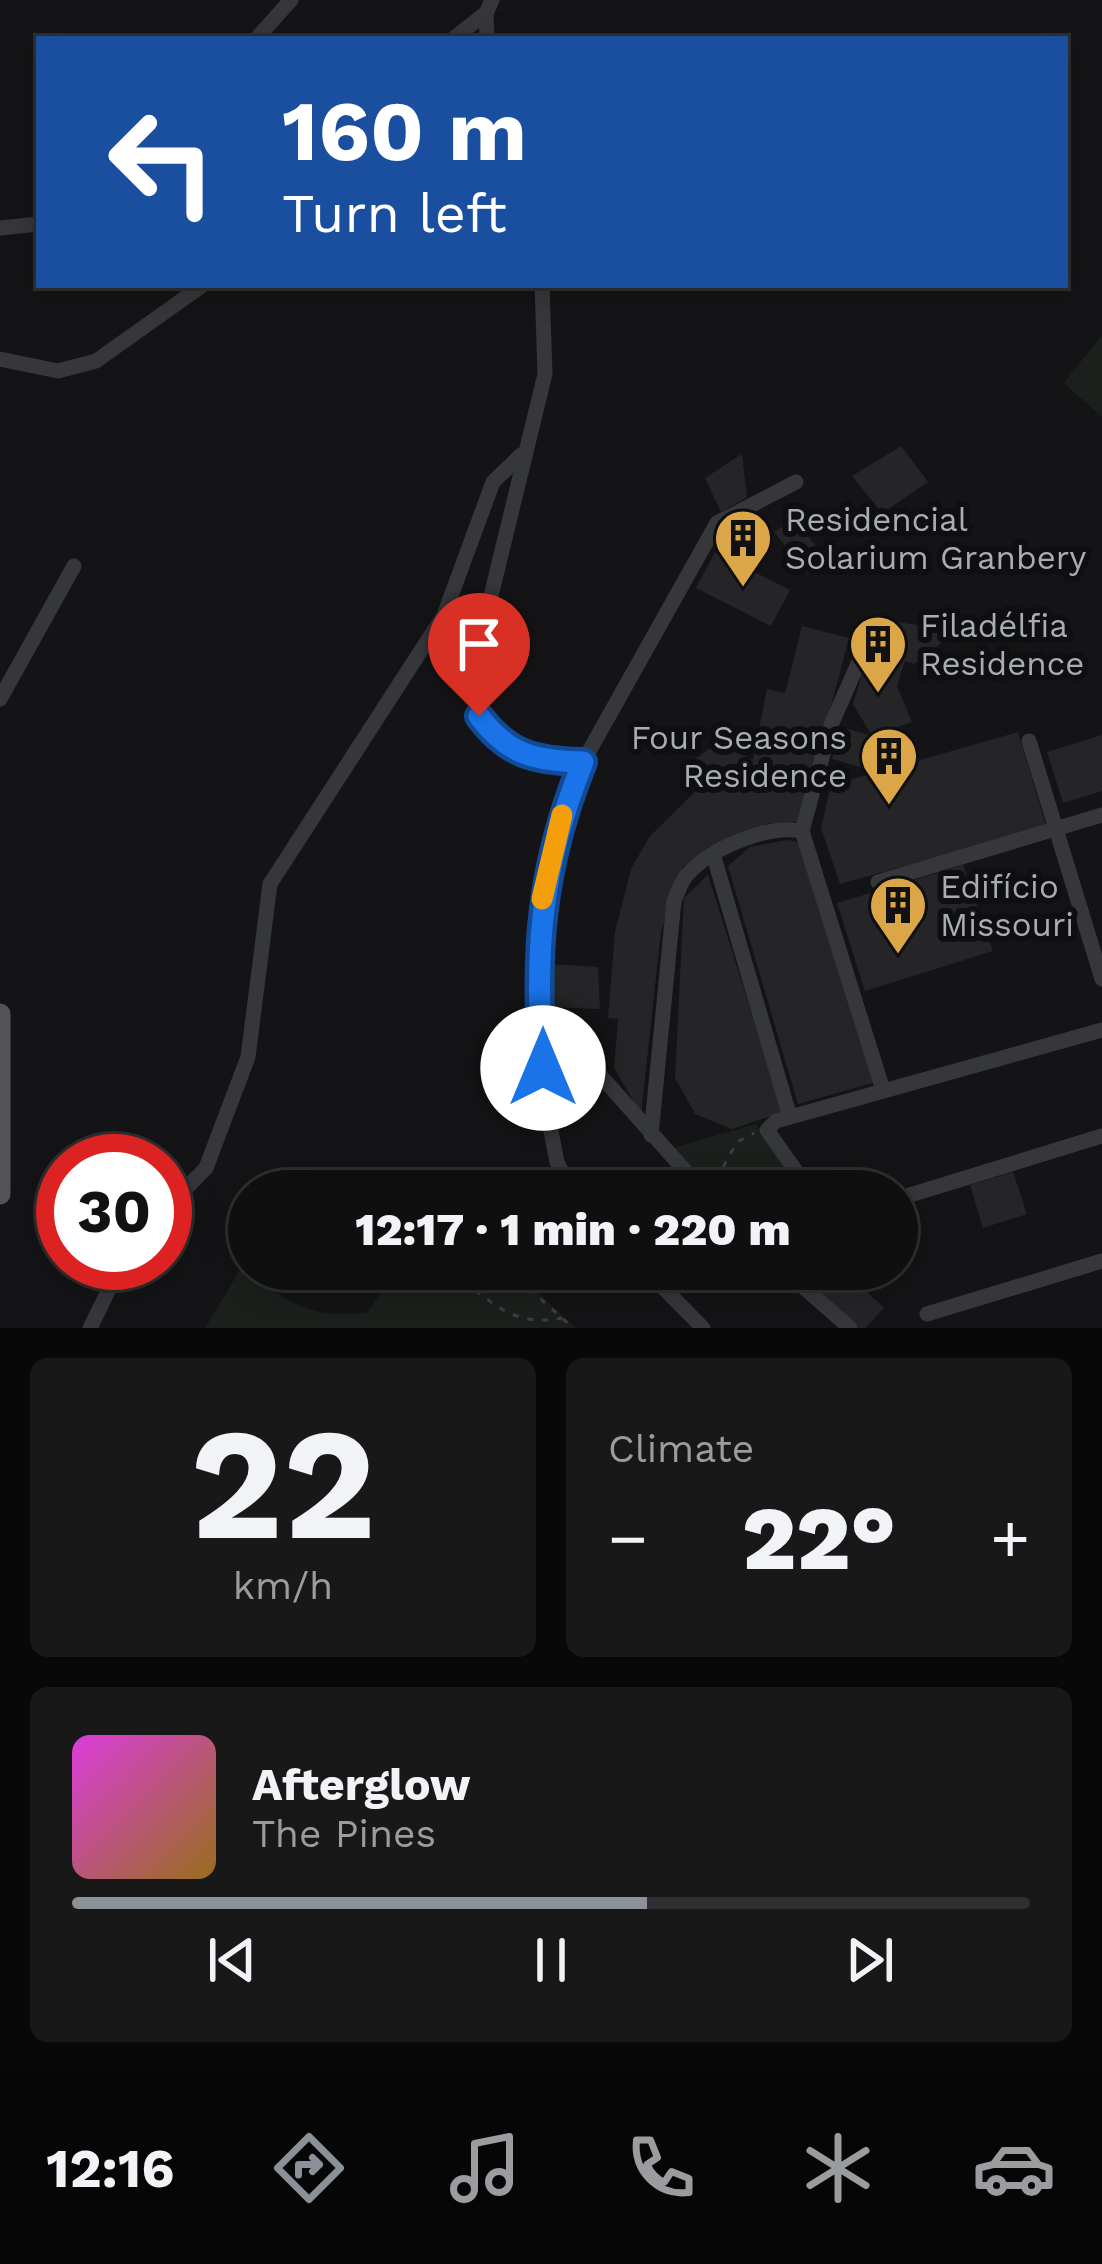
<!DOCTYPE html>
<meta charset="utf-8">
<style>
:root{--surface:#0f0f10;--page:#181819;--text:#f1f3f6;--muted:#9b9c9f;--line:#2f2f30;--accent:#8c9099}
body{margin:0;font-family:"Work Sans",sans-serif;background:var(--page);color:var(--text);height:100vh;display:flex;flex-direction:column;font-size:45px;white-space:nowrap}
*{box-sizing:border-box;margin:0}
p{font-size:39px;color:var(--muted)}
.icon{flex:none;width:66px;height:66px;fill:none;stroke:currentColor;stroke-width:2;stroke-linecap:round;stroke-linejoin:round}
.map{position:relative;height:1328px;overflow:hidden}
.side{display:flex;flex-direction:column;gap:30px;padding:30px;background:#080809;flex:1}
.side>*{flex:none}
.banner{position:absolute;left:36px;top:36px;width:1032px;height:252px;border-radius:0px;box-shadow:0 6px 30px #0003,0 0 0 3px var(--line);background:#1a4fa0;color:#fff;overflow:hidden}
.speed{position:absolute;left:36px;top:1134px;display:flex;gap:24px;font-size:60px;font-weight:700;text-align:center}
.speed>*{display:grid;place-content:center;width:156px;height:156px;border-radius:50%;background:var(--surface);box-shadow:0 6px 30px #0003,0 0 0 3px var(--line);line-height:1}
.speed .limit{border:18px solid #d22;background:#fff;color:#111}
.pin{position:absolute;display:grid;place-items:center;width:102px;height:102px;color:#fff;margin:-123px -51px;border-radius:50% 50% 50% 0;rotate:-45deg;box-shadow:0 0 12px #0007}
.pin .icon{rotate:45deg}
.me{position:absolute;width:132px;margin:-66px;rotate:0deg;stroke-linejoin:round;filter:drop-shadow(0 0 9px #0008)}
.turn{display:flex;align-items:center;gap:42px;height:252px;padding:0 48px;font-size:54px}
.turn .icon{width:156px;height:156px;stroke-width:2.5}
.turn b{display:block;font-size:84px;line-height:102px}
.big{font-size:90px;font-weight:800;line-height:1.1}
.side .widget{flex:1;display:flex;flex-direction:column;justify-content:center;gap:18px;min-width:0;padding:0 42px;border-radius:18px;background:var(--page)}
.side .dial{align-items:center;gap:0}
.dial b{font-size:156px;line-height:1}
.song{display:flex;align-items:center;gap:36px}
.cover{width:144px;height:144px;border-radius:18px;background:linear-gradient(135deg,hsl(300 70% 55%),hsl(40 70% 35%))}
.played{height:12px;border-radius:6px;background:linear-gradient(90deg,var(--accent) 60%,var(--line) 60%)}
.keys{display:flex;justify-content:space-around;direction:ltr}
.heat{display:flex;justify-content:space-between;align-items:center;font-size:66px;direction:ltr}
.side .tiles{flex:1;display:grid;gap:30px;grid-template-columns:1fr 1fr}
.widget:last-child{grid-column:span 2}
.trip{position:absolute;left:228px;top:1170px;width:690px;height:120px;border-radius:60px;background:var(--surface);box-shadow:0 6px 30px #0003,0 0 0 3px var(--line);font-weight:800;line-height:120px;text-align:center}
.tabs{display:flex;height:192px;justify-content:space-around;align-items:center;background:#060606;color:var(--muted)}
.tabs .icon{width:84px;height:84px}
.tabs .selected{color:var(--accent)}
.tabs b{font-size:54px;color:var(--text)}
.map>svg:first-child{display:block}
.green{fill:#1b201c}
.building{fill:#252527}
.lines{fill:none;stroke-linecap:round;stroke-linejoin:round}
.path{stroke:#3c3e41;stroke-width:3;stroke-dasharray:6 9;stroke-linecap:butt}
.minor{stroke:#36373a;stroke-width:15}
.major{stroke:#525459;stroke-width:21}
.route-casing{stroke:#114b97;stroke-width:30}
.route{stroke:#1a73e8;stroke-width:21}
.slow{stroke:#f59e0b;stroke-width:21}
.labels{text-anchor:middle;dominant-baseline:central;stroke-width:12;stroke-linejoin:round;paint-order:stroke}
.poi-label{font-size:33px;fill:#a8acb4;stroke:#0f0f11;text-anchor:start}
</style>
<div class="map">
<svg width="1102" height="1328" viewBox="0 0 1102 1328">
<rect width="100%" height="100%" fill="#141416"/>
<g class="green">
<path d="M1102 335V417L1064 383Z"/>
<path d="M756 1124 806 1191H710L669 1149Z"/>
<path d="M243 1265C282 1302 313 1321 368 1312L388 1281 385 1269H512L576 1328H205Z"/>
</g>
<g class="building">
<path d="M901 446 928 482 882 513 852 476Z"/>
<path d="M742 454 747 497 721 512 705 478Z"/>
<path d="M794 519 828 561 808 574 774 532Z"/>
<path d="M715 552 790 590 771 626 696 588Z"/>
<path d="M898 622 957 631 914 664 905 661 897 686 912 722 872 736 889 740 878 772 1018 732 1046 826 840 884 821 828 831 785 878 772 832 759 842 727 872 736 853 704 869 651 878 653Z"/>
<path d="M802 626 849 638 801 821 767 824 707 848 683 867 661 932 641 1114 614 1068 618 1019 608 1018 615 932 631 869 650 836 697 790 679 770 719 742 753 760 767 689 785 693Z"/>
<path d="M1102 735V791L1063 803 1047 752Z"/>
<path d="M787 840 799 842 876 1082 798 1104 728 866 750 847Z"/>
<path d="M963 865 993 951 865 991 837 903Z"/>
<path d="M708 875 783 1112 732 1129 695 1114 675 1078 684 898Z"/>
<path d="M548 964 598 967 600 1009 546 1007Z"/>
<path d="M1013 1172 1027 1214 983 1228 970 1185Z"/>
<path d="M792 1269H843L884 1308 865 1328H857Z"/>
</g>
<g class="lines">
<g class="path">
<path d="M716 1180 737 1142 754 1133"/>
<path d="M454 1269C486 1301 514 1328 562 1318"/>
<path d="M507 1269 573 1328"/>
</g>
<g class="minor">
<path d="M486 13 487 39"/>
<path d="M256 39 291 0"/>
<path d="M453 39 486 13 492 0"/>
<path d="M0 228 39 224"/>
<path d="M542 285 545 374 489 604 477 683 479 716 498 742 520 755 583 762"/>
<path d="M0 359 58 371 96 361 203 285"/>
<path d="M872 632 831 725 802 831 883 1090"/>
<path d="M0 699 74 566"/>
<path d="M1029 741 1102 979"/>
<path d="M714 857 790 1117"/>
<path d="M878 882 1102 815"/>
<path d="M543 1011 703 1191"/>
<path d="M651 1135 674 901C678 893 681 881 687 875 710 848 769 824 802 831"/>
<path d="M571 1191 557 1162 545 1101 540 1036 538 936 559 820 583 762 717 523 796 482"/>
<path d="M810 1191 767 1130 776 1121 1102 1030"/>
<path d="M897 1199 1102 1136"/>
<path d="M165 1210 206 1168 248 1057 270 884 444 615 493 482 521 455"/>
<path d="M645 1269 703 1328"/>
<path d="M783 1269 850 1328"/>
<path d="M927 1314 1102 1261"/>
<path d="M90 1328 122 1263"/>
</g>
<path class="major" d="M0 1014V1194"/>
</g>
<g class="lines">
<g class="route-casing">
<path id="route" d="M479 716C508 755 535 761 583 762 540 868 534 955 543 1068"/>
</g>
<use href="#route" class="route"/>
<path class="slow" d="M542 899 562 815"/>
</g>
<defs>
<g id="building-pin" transform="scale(3)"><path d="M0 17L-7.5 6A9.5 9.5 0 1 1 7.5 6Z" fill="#dba647" stroke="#0f0f11"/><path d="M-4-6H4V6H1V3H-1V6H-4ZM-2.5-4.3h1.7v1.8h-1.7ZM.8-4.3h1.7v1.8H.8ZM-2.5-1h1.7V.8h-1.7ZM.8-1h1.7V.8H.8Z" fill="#111"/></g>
</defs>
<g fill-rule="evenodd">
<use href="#building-pin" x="743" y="538"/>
<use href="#building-pin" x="878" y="644"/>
<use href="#building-pin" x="889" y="756"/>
<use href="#building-pin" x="898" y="905"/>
</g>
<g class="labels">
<g class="poi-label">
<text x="785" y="519">Residencial<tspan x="785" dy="38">Solarium Granbery</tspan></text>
<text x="920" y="625">Filadélfia<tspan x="920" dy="38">Residence</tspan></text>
<text x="847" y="737" text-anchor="end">Four Seasons<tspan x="847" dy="38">Residence</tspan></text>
<text x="940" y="886">Edifício<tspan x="940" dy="38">Missouri</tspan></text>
</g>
</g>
</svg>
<div class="speed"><div class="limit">30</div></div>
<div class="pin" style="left:479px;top:716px;background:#d93025"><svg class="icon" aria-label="arrive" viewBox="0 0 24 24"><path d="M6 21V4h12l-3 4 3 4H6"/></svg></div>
<svg class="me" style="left:543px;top:1068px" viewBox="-20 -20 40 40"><circle r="19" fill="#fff"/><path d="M0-13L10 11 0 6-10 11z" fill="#1a73e8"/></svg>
<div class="trip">12:17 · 1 min · 220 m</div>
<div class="banner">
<div class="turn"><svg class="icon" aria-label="left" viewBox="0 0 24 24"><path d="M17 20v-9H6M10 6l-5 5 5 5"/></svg><div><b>160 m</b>Turn left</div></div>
</div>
</div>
<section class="side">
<div class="tiles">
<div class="widget dial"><b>22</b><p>km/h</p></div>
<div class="widget"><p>Climate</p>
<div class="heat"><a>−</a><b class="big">22°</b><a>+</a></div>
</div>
<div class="widget">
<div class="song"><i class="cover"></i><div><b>Afterglow</b><p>The Pines</p></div></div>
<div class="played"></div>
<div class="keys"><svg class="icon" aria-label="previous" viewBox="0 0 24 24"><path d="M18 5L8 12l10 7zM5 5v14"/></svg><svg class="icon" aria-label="pause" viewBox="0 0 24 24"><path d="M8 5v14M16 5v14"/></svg><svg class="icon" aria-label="next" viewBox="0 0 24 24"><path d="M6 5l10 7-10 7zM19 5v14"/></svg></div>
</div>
</div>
</section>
<nav class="tabs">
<b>12:16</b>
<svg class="icon selected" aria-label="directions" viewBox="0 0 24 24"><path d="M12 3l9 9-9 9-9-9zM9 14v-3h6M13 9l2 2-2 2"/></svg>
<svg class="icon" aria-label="music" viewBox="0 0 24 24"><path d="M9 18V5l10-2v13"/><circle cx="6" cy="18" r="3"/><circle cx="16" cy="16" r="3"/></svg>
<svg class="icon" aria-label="phone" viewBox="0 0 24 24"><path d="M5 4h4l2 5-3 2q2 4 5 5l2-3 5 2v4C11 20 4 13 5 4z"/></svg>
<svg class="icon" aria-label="climate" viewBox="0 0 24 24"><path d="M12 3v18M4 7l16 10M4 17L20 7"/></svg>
<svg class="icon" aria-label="car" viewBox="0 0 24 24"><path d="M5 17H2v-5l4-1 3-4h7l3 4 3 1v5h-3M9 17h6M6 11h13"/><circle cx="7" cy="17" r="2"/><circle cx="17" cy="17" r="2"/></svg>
</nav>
